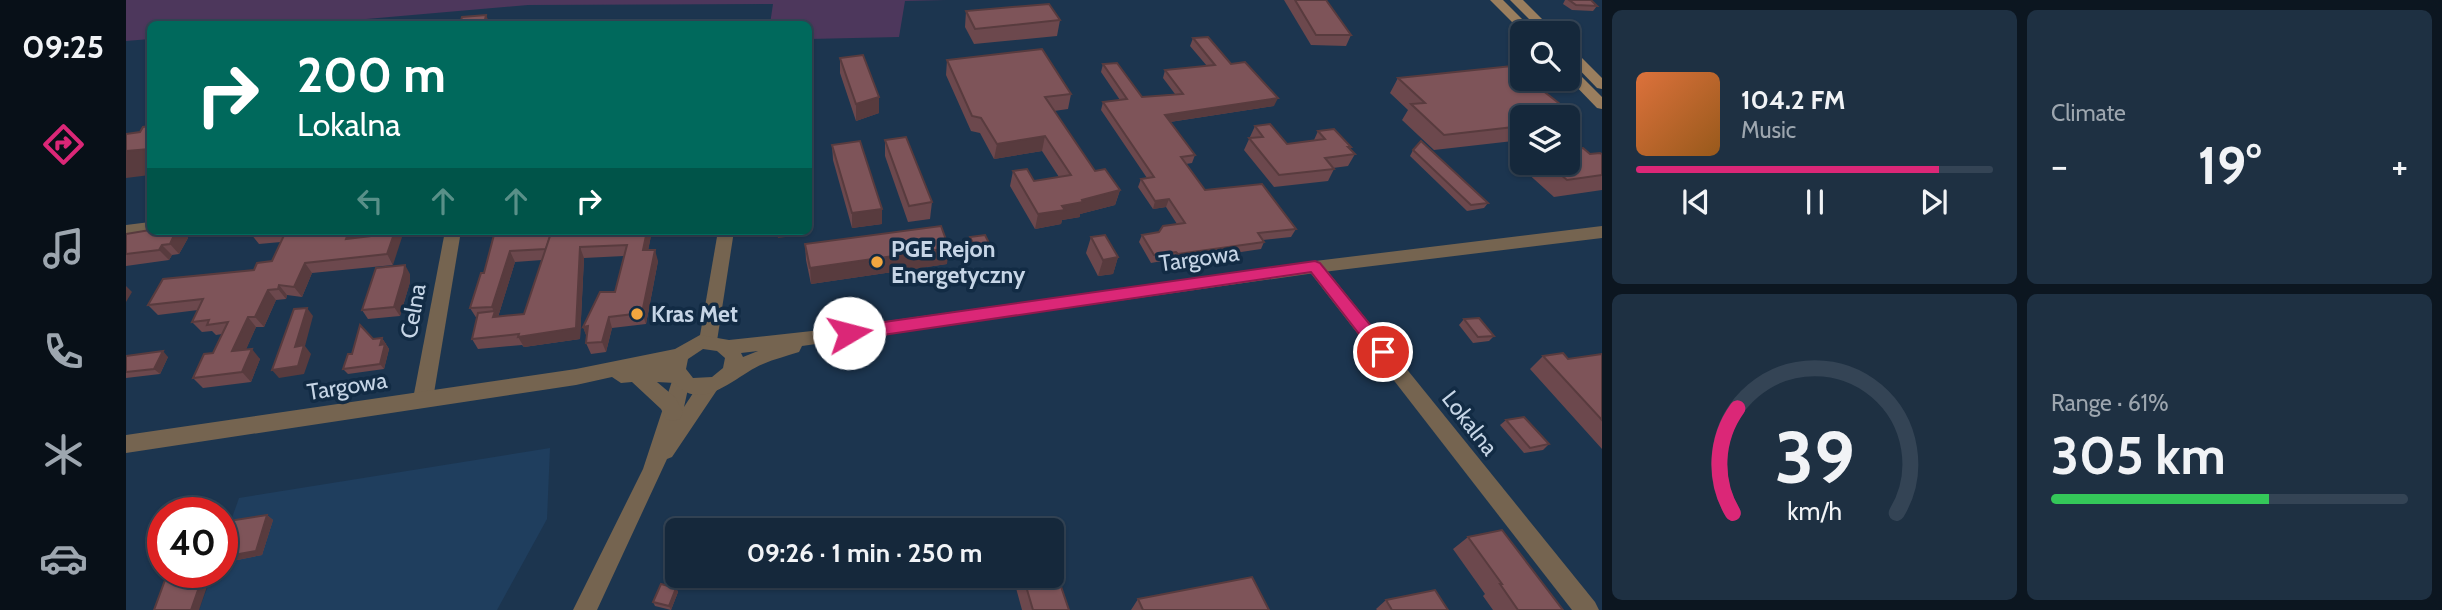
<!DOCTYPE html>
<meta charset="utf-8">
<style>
:root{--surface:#15283b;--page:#1e3042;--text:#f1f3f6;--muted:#9da6af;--line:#344455;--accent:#db2777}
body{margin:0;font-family:Cabin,sans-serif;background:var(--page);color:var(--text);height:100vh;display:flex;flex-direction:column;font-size:26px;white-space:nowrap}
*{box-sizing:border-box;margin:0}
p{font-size:23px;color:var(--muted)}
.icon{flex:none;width:38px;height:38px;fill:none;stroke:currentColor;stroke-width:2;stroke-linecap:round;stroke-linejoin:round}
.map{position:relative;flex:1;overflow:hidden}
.sheet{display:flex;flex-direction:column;gap:10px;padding:10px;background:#0c1620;width:840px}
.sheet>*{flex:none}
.top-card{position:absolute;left:21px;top:21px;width:665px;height:214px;border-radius:10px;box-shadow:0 2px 5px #0004,0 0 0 2px var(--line);background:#00695c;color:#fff;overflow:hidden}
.fabs{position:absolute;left:1384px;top:21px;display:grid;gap:14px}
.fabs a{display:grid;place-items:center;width:70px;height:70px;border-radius:10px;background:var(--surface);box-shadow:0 2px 5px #0004,0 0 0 2px var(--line);font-size:35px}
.speed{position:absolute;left:21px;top:497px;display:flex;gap:14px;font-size:35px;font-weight:700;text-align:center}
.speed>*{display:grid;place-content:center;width:91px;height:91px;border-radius:50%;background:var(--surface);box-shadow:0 2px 5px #0004,0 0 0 2px var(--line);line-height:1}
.speed .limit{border:10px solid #d22;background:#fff;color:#111}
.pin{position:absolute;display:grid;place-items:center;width:60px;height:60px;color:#fff;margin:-30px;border:4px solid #fff;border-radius:50%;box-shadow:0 2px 7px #0007}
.me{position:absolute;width:77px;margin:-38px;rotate:82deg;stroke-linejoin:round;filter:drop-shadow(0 0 5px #0008)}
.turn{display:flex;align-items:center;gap:24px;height:147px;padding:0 35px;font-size:32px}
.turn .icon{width:91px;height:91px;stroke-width:2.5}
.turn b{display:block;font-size:49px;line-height:60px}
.lanes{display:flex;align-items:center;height:66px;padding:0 35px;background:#0003;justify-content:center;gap:35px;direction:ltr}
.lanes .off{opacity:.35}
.big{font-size:52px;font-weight:700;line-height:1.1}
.sheet .card{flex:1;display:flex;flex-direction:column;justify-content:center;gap:10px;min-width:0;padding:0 24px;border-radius:10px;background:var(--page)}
.sheet .dial{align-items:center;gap:0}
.dial svg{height:182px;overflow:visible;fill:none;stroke:var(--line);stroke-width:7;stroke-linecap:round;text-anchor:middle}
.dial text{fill:var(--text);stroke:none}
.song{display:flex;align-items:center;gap:21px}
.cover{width:84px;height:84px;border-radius:10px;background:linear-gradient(135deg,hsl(20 70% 55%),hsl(30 70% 35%))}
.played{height:7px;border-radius:4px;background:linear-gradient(90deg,var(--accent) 85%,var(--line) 85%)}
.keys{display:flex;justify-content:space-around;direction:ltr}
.heat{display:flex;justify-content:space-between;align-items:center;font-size:38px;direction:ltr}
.charge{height:10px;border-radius:5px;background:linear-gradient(90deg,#34c759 61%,var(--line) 0)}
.sheet .tiles{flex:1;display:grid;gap:10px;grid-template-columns:repeat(2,1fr)}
.trip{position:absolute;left:539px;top:518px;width:399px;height:70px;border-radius:10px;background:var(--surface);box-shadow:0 2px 5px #0004,0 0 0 2px var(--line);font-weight:700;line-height:70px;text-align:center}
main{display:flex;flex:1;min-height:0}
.tabs{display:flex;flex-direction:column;width:126px;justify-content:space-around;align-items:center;background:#081018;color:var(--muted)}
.tabs .icon{width:49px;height:49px}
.tabs .current{color:var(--accent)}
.tabs b{font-size:32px;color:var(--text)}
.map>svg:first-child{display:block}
.built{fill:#1f3e5e}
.green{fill:#4d375c}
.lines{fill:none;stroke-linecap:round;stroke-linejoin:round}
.minor{fill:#756450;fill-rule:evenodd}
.tertiary{fill:#756450;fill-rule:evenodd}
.secondary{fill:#9a7e5e;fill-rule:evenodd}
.wall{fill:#6c484d;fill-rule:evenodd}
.shaded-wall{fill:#583b3e}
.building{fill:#7e5459;stroke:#583b3e;stroke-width:2}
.route{fill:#db2777;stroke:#8e194d;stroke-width:2}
.poi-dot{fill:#f1a63f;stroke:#122b44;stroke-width:2.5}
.labels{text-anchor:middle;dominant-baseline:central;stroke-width:7;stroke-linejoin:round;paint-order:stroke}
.poi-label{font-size:23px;font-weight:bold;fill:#c6d5e6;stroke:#122b44;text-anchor:start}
.street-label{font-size:23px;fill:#c6d5e6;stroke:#122b44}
</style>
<main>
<nav class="tabs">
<b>09:25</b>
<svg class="icon current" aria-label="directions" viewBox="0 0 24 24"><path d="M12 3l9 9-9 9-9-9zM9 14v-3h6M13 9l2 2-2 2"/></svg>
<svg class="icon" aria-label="music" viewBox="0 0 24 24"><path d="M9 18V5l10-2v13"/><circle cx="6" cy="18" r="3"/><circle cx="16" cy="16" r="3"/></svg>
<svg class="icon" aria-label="phone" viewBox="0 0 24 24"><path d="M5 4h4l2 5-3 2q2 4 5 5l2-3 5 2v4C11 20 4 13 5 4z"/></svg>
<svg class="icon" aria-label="climate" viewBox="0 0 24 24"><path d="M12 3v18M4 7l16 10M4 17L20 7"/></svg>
<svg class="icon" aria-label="car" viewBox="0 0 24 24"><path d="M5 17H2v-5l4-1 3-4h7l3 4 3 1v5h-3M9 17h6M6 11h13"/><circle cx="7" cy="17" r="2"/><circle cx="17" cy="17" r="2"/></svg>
</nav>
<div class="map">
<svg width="1476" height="610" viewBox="0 0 1476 610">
<rect width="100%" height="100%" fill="#1c354f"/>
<path class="built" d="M424 448 421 519 371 610H73L87 572H96V546L113 498Z"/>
<path class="green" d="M0 0H820L779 1 773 37 683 39 682 24H644L647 4 402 5 183 24H24V39L0 41Z"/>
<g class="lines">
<g class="minor">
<path d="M24 222V231H29L0 235V225Z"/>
<path d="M319 231H335L307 399 304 405 297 407 290 405 287 399Z"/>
<path d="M592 231H608L591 341 588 346H576L573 341Z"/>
<path d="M1189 261 1195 263 1469 602 1473 610H1446L1183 271 1181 267 1183 263Z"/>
<path d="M555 372 562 375 564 380 558 407C567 395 574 376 590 382L593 387 546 457 541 459 471 610H447L517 469 548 375Z"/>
</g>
<path class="tertiary" d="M1476 226V238L1189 273 676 346 673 352C661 356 648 359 637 364 611 374 576 415 549 383L531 382 550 398 557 413 554 419 547 421 540 419 535 409 506 382 495 383 486 377 450 385 0 453V435L450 369 549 349 574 335 603 340 704 329 1189 261ZM577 349 591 351 599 358 597 368 586 377 567 378 560 369 562 359ZM632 351 617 357 615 353Z"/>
<g class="secondary">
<path d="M1364 0H1377L1410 33H1397Z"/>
<path d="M1384 0H1397L1430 33H1417Z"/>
<path d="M1442 47 1446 48 1476 78V89L1471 88 1442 58Z"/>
<path d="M1442 67 1447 68 1476 97V109L1471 108 1442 78Z"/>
</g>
</g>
<g class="wall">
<path d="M1158 0H1200L1225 35 1220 46 1185 45Z"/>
<path d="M1439 0H1465L1471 6 1467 11 1446 10 1437 4Z"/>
<path d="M840 11 934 20 931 36 848 44 839 27Z"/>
<path d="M1067 38 1105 64 1148 106 1044 122 1069 155 1066 163 1060 164 1079 190 1170 229 1165 237 1137 240 1138 242 1135 249 1049 262 1047 259 1025 263 1013 242 1016 235 1033 232 1051 224 1040 207 1027 209 1012 187 1015 179 1021 178 975 110 977 102 994 100 975 72 977 64 1016 97 1049 94 1037 78 1039 70 1081 66 1064 46Z"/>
<path d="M714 58 753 97V113L730 121 714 73Z"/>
<path d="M821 60 945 94 942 109 928 111 969 171 994 190 989 205 954 214V217L936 220 935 224 909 229 884 186 887 171 908 181 933 177 916 151 868 159 854 133 845 131 820 75Z"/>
<path d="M1272 78 1453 119 1442 133V117H1396V140L1308 150 1276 120 1282 110 1264 93Z"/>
<path d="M1129 126 1161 144 1188 140 1192 131 1225 147 1224 149 1229 154 1222 166 1207 168 1208 169 1202 181 1148 187 1118 150Z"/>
<path d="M759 140 806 202 804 219 782 222 759 156Z"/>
<path d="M706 145 756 209V224L726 228 707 160Z"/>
<path d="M1287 150 1362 203 1358 208 1341 211 1284 156Z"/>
<path d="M1464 154H1476V190L1428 197 1399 171 1405 163H1442Z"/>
<path d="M24 231H56L62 238 53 254 46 255 43 260 0 266V234Z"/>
<path d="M127 231H233L231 238 253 235 267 265 186 273 176 297 161 295 160 299 150 300 138 327H130L120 349 134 359 125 382 77 388 67 378 87 353 96 334 90 335 86 331 76 332 66 322 72 310 32 315 22 305 128 270 146 261 155 242 133 244 125 234Z"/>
<path d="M369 231 432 236 526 231 522 250 532 261 520 324 486 328 480 352 465 354 460 343 461 337 457 327 489 292 498 256 458 258 454 339 398 347 396 345 352 349 346 339 351 319 344 308 358 273ZM416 260 398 314 372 317 389 262Z"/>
<path d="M844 237 865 247 864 253 849 255 844 243Z"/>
<path d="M965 237 992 257 987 274 972 276 960 253Z"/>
<path d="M679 244 821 264 685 284 680 260Z"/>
<path d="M284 274V282L274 316 242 319 236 310Z"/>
<path d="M1338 319 1368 336 1363 341 1347 343 1333 325Z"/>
<path d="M256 338 263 349 258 369 222 374 217 369 226 354 247 339Z"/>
<path d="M1476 354V449L1404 369 1417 356 1442 359Z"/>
<path d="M0 356 42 357 34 374 0 378Z"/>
<path d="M1380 420 1423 444 1417 450 1398 453 1374 425Z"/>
<path d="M141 515 147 520 136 555 101 562 95 579 83 581 28 610 96 522Z"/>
<path d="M1342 537 1437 610H1367L1357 596 1359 594 1327 549Z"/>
<path d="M894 576H926L943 610H896L890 588Z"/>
<path d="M550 588 552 592 545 610 529 606 527 602Z"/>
<path d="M1012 599 1143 610H1005Z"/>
<path d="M1260 600 1322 610H1251L1250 609Z"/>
</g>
<g class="shaded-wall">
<path d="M360 15 364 24H358Z"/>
<path d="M753 97V113L730 121V104Z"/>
<path d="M1152 98 1148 106 1037 123 1039 115Z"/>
<path d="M919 136 916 151 868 159 871 144Z"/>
<path d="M24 149V175L0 178V151Z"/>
<path d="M994 190 989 205 954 214V217L936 220 935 224 909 229 912 214 956 200Z"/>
<path d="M1043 199 1040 207 1027 209 1029 201Z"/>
<path d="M756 209V224L726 228V213Z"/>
<path d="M50 231H56L62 238 53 254 44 244Z"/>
<path d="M223 231H233L227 249 220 239Z"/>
<path d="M269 231H278L267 265 261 254Z"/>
<path d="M426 231H433L425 260 420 249Z"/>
<path d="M521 231H526L520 261 517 250Z"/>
<path d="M662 231H681L682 234 652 238 651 233Z"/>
<path d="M36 245 46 255 43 260 33 250Z"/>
<path d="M454 247 458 258 454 339 398 347 392 337Z"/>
<path d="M865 247 864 253 849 255 850 250Z"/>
<path d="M823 248 821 264 685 284 684 268Z"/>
<path d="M529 250 532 261 520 324 516 313Z"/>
<path d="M384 251 389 262 372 317H367L368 313 366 307Z"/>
<path d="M992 257 987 274 972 276 977 260Z"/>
<path d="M179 263 186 273 176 297 168 287Z"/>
<path d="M279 265 284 274V282L274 316 268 307Z"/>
<path d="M153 285 161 295 160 299 152 289Z"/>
<path d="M0 286 6 292 0 302Z"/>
<path d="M142 290 150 300 138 327 129 317Z"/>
<path d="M181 308 187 316 179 346 185 354 178 374 153 378 146 370 169 347Z"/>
<path d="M122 317 130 327 115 361 106 351Z"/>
<path d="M483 317 486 328 480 352 476 342Z"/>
<path d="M462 326 461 338 457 327Z"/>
<path d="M256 338 263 349 258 369 254 364V345Z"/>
<path d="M126 349 134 359 125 382 116 372Z"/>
<path d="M37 351 42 357 34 374 28 369Z"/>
<path d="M141 515 147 520 136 555 101 562 95 579 89 574 90 572H96V557Z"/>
<path d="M77 576 83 581 73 610H65Z"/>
<path d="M550 588 552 592 545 610 543 606Z"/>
</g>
<g class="building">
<path d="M1169 0H1200L1225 35H1190Z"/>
<path d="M1443 0H1465L1471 6 1450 5Z"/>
<path d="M923 4 934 20 849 29 840 11Z"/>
<path d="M360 15 358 24H334L336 17Z"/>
<path d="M1082 37 1105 64 1119 62 1152 98 1039 115 1069 155 1055 157 1079 190 1136 184 1170 229 1132 233 1138 242 1052 254 1050 252 1028 255 1016 235 1033 232 1037 226 1059 223 1043 199 1029 201 1015 179 1028 177 977 102 1001 99 977 64 991 63 1016 97 1057 94 1039 70 1089 65 1067 38Z"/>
<path d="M916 49 945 94 919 97 969 171 979 169 994 190 956 200 957 202 936 206 939 210 912 214 887 171 901 169 908 181 945 175 919 136 871 144 855 118 846 116 821 60Z"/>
<path d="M737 55 753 97 730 104 714 58Z"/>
<path d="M1386 66 1396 75V79H1402L1453 119 1442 120V117H1396V126L1318 135 1285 104 1299 103 1272 78Z"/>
<path d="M1144 124 1161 144 1199 139 1192 131 1208 129 1225 147H1222L1229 154 1199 158 1208 169 1153 175 1123 138 1137 137 1129 126Z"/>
<path d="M24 126V149L0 151V134L14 132 17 127Z"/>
<path d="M780 137 806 202 783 206 759 140Z"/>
<path d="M734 141 756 209 726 213 706 145Z"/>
<path d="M1295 141 1362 203 1345 205 1287 150Z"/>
<path d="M1457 148 1464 154 1474 153 1476 154V175L1441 180 1421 163H1442V150Z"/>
<path d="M815 226 823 248 684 268 679 244Z"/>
<path d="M24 230 50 231 44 244 36 245 33 250 0 254V234Z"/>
<path d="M127 231H153L125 234Z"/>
<path d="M160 231H223L220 239 253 235 254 231H269L261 254 179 263 168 287 153 285 152 289 142 290 129 317H122L106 351 126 349 116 372 67 378 78 354 87 353 102 322 81 325 83 320 66 322 77 299 22 305 37 279 128 270 131 263 146 261Z"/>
<path d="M369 231H426L420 249 384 251 366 307 344 308 355 273H358Z"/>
<path d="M485 231H521L517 250H529L516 313 483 317 476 342 460 343 462 326 457 327 474 292H489L501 245 454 247 450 328 392 337 393 334 346 339 352 313 369 311 367 317 398 314 424 236Z"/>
<path d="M859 235 865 247 850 250 844 237Z"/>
<path d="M979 235 992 257 977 260 965 237Z"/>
<path d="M279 265 278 273 268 307 236 310 250 268Z"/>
<path d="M181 308 169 347 178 345 172 366 146 370 168 309Z"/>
<path d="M1353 318 1368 336 1352 337 1338 319Z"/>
<path d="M234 325 247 339 256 338 254 345 259 344 254 364 217 369 222 354H226Z"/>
<path d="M37 351 28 369 0 372V356Z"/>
<path d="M1437 353 1442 359 1476 354V420L1417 356Z"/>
<path d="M1398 417 1423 444 1404 448 1380 420Z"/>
<path d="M141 515 130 551 96 557V522Z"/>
<path d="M1376 530 1437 610H1392L1374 584H1376L1342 537Z"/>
<path d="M926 566H928L943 610H907L897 576H926Z"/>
<path d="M42 572H90L89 574 77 576 65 610H28Z"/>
<path d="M1126 577 1143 610H1017L1012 599Z"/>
<path d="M535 584 550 588 543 606 527 602Z"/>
<path d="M1309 590 1322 610H1266L1260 600Z"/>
</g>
<path class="route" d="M1189 261 1194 263 1263 348 1265 352 1263 357H1251L1185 272 723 340 715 333 723 327Z"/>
<g class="poi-dot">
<circle cx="751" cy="262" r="7"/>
<circle cx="511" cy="314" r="7"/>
</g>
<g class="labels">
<g class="poi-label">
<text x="765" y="249">PGE Rejon<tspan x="765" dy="26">Energetyczny</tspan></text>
<text x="525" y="314">Kras Met</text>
</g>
<g class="street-label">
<text transform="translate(1073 258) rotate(-8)">Targowa</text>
<text transform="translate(287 311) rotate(-80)">Celna</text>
<text transform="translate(221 386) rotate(-9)">Targowa</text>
<text transform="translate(1344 423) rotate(52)">Lokalna</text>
</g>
</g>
</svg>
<div class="fabs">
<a><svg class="icon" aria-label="search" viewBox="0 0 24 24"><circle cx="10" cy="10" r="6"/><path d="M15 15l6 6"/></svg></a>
<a><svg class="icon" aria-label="layers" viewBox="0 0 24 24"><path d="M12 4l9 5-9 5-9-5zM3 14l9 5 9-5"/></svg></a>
</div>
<div class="speed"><div class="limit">40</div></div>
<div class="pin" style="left:1257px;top:352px;background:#d93025"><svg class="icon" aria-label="arrive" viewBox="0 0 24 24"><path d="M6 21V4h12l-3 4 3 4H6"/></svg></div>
<svg class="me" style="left:723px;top:333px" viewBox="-20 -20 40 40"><circle r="19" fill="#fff"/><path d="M0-13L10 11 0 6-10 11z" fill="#db2777"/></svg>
<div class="trip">09:26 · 1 min · 250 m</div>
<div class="top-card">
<div class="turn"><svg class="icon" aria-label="right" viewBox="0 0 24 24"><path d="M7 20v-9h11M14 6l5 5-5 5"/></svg><div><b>200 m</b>Lokalna</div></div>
<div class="lanes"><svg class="icon off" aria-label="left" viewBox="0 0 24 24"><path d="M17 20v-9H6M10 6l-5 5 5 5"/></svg><svg class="icon off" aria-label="ahead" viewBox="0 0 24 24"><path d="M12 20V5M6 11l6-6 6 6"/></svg><svg class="icon off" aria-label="ahead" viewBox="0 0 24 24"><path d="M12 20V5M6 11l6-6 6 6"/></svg><svg class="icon" aria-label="right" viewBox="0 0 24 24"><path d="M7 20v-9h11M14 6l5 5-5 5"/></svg></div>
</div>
</div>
<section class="sheet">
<div class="tiles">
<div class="card">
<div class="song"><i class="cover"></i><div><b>104.2 FM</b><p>Music</p></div></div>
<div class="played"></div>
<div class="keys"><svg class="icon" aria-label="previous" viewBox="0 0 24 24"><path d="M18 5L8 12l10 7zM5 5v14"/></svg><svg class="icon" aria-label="pause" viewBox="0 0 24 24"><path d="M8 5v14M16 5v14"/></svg><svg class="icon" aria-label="next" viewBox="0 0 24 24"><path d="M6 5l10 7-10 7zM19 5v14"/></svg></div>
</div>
<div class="card"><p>Climate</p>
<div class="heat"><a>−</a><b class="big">19°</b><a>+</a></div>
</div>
<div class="card dial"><svg viewBox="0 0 100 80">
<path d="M14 69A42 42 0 1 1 86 69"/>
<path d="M14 69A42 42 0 0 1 16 23" stroke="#db2777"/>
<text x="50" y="56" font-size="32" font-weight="700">39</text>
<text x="50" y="72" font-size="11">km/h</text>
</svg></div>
<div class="card"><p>Range · 61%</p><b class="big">305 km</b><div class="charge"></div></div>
</div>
</section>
</main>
